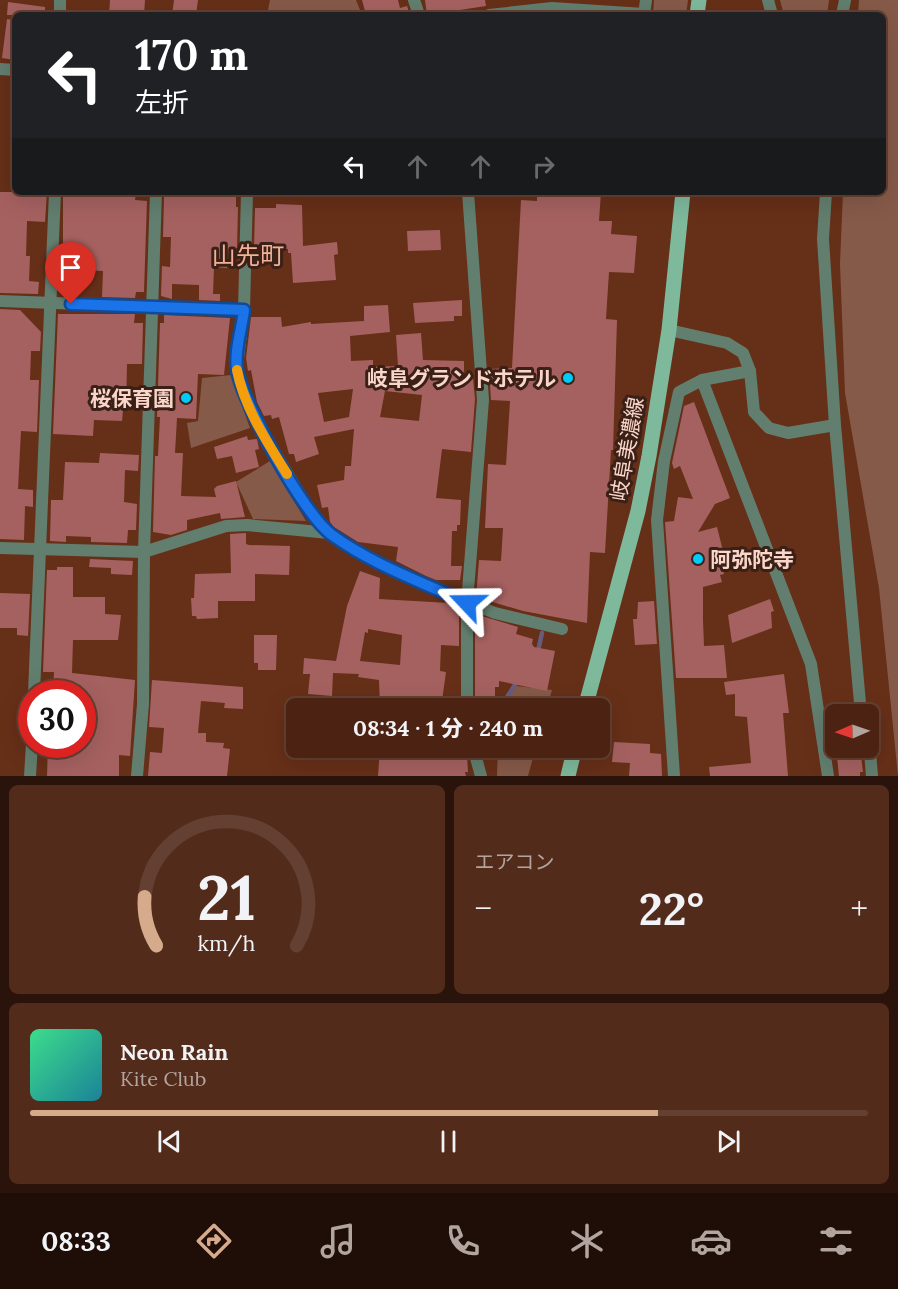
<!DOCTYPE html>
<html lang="ja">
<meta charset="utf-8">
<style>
:root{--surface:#4c2312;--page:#532b1b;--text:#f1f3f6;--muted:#b2a49f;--line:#634032;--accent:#d6ab8b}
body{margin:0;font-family:Lora,"Noto Sans JP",serif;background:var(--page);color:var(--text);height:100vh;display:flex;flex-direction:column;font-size:22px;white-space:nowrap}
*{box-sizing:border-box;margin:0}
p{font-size:20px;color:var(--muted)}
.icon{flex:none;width:33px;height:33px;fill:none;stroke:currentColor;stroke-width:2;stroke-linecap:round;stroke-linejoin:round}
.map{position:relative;height:776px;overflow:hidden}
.sheet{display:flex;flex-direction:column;gap:9px;padding:9px;background:#2a130a;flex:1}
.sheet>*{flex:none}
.top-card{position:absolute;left:12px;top:12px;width:874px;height:183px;border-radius:9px;box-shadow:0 6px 24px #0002,0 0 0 2px var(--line);background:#202124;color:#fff;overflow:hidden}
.needle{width:39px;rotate:268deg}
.controls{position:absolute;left:825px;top:704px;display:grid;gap:12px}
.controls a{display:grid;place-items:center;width:54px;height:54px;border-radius:9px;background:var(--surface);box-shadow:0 6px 24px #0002,0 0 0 2px var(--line);font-size:30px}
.speed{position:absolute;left:18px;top:680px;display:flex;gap:12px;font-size:30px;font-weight:700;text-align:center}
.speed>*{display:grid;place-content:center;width:78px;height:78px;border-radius:50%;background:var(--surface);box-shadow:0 6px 24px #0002,0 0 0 2px var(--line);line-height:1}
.speed .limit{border:9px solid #d22;background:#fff;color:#111}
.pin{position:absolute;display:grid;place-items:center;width:51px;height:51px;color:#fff;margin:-62px -26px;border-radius:50% 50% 50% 0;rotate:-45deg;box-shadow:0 0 6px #0007}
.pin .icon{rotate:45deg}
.me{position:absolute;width:66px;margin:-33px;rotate:293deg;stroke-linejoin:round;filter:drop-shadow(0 0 4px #0008)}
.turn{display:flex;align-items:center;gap:21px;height:126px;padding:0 24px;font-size:27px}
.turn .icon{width:78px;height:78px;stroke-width:2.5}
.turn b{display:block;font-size:42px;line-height:51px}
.lanes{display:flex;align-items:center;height:57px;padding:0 24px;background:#0003;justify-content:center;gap:30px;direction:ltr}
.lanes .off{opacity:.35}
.big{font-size:45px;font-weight:800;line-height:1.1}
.sheet .widget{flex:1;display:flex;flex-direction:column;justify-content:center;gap:9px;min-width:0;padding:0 21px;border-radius:9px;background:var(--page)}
.sheet .dial{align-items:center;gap:0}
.dial svg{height:156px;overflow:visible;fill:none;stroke:var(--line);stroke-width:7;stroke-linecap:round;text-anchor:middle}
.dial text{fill:var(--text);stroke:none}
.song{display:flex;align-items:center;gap:18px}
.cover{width:72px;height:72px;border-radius:9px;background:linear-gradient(135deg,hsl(150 70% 55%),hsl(190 70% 35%))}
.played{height:6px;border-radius:3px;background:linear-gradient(90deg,var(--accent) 75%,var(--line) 75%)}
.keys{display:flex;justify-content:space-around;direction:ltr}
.heat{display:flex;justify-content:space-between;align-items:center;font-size:33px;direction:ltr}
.sheet .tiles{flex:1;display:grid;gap:9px;grid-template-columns:1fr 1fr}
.widget:last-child{grid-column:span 2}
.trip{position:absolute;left:286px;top:698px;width:324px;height:60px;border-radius:9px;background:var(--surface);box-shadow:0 6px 24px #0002,0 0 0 2px var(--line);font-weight:800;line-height:60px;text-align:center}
.tab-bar{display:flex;height:96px;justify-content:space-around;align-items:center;background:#1e0e07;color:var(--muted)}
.tab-bar .icon{width:42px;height:42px}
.tab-bar .active{color:var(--accent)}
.tab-bar b{font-size:27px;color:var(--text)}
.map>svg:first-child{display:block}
.green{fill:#865a49}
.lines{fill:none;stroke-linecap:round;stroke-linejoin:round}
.stream{stroke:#685c7c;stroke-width:4.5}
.building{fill:#a56160;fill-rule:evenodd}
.minor{stroke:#627e6f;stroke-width:12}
.primary{stroke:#7eb99c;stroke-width:15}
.route-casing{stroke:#114b97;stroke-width:15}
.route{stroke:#1a73e8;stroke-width:10}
.slow{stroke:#f59e0b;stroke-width:10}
.poi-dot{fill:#00cbf9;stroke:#3a2016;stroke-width:2}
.labels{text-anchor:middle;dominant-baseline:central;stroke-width:6;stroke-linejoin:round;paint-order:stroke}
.poi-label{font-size:21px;font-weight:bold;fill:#f9d6c9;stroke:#3a2016;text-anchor:end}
.street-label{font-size:21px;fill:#f9d6c9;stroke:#3a2016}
.quarter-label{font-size:24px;fill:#f3b096;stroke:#3a2016}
</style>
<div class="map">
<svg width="898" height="776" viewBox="0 0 898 776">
<rect width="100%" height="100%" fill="#662f18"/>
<g class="green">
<path d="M270 0H356L362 15H267Z"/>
<path d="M654 0H688L686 15H653Z"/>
<path d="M780 0H829L827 15H784Z"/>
<path d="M859 0H898V776L879 588 845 393 840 264 843 192H884V15H858Z"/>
<path d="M231 375 250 428 191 448 187 423 198 421 202 378Z"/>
<path d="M270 461 306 521 253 519 236 482Z"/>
<path d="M516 686 552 690 547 708H501Z"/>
<path d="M498 747H536L528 776H497Z"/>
</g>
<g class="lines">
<g class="stream">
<path d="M538 651 542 633"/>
<path d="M500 708 518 680"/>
<path d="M495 757 496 747"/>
</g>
</g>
<g class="building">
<path d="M110 0H145L144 15H109Z"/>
<path d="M174 0H198L196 15H172Z"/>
<path d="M362 0H398L400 8 407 6 410 15H366Z"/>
<path d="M425 0H485L486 6 427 15Z"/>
<path d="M8 2 45 7V15H7Z"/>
<path d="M7 19 15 20V60L2 58Z"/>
<path d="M0 192H47L45 222 27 221 26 256H30L29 281 39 282 38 294 0 293Z"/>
<path d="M63 192H136L135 200 147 201 144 292H136L135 298 102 297 103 271 63 269Z"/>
<path d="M167 192 236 193V207H238L237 248 229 251 227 268 214 267 213 294H220V301L199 300V285L172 284V299L161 296 162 266 170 267 171 237H163L164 197H167Z"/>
<path d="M537 192H601L599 221H612L611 234 637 236 634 273 609 272 606 319 617 320 613 450H611L605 553 590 552 587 623 523 611 476 597 479 560 501 561 503 528H485L488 464 506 465 510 401 491 400 489 369 512 368 521 200 537 201Z"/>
<path d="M276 204 302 205 303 246 337 242 338 254 334 255 336 280 293 283 291 253H288V249L254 248 255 208H276Z"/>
<path d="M440 230 441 250 408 251 407 231Z"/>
<path d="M462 300V316H454V321L415 323 413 303Z"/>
<path d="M388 305 390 332 350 336 351 361 373 360V367L398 366 396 335 421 333 423 360 464 361V378L473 379 475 399 471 452 442 449 436 498 461 500 460 525H457V531H452L451 566H462L460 580H436L426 576 396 561 398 547 358 542 334 527 330 522 328 507 322 508 317 485 344 480 345 466H351L354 429 314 437 319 454 296 462 294 454H289L279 417 272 419 271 415 264 416 257 402 251 370 248 371 246 358 251 317H281L282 327 311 322V324L364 321V306ZM353 389 349 417 324 422 318 393ZM385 391 422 395 419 421 380 417Z"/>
<path d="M0 309 20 310 41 332 40 351H31L30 380H39L37 432 21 431 18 489 33 490V507L25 506 24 540 0 539Z"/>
<path d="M58 314H135L134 323H143L142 364H127L126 411H123L122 421 94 420 93 436 53 434Z"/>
<path d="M164 315 230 318 224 375 198 374 196 419 177 418 175 453H183L181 496 216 497 214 489 217 486 236 481 245 517 221 519 220 513 187 520V530L171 535 153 532 155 456H158L160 417H157L160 323H164Z"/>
<path d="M694 402 730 498 715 504 698 532 717 527 723 551 719 552 724 574 720 575 722 582 703 587V620L704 646 724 645 727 678H676L665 522 674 521 678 497 693 499 680 466 674 469 672 463 684 406Z"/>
<path d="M247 436 248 440 257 439 259 449 255 450 259 467 236 473 232 456 217 459 214 447Z"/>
<path d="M100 453 139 455 138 471 125 470 124 502 137 504 136 530H128L127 543 91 542V537L66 536V542L50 541 51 500H63L65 462 99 463Z"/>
<path d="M246 533V544L249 545 290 546 289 575 255 574V601H218V618L197 619 196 616H192L191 598H194L195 574 231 573 230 534Z"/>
<path d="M90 559 133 561 132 575 111 574V568L89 567Z"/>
<path d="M57 567H73V597H105V614L121 615 118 640H73L72 673 135 680 130 756 119 755V776H47L48 744H86L88 721H85L87 693H53L54 672H43L47 570H57Z"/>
<path d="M360 571 380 578 379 599 449 603 459 607V646L441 645 440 671 446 672 441 708H380L379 680 358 677 359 674 333 673 332 696 308 694 310 674H303L304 658 336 661 347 606ZM368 629 402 635 400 665 360 661 365 632 368 633Z"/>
<path d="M0 593 30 594 28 636 17 635V628H0Z"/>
<path d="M770 599 774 611 771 612 772 628 732 643 728 615Z"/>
<path d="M654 601 657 644 635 645 633 619H637L638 602Z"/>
<path d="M475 614 518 627 516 634 533 639 532 644 534 647 555 651 547 691 499 681V687H495V698H491L492 708H475Z"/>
<path d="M254 635H277L276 670H258V663H254Z"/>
<path d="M784 674 789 713H783L788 776H710L709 767 751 763 747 717 735 716V694L726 695 724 682Z"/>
<path d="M152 680 243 687V709L224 708 225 703 201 701 198 733H206V742L224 743 223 748 230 749 227 776H148L150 752 162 753 164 728 149 727Z"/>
<path d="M614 742 650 744V753L661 754 662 776H629L630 763 612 762Z"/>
<path d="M380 747H437V751L467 755 468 772H465L466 776H378Z"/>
<path d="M836 747H860L863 772H860V776H839Z"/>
</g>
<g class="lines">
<g class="minor">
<path d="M60 0V15"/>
<path d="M414 0 419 15"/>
<path d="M768 0 772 15"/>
<path d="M489 15 552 8 644 14"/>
<path d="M644 15 646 0"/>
<path d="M842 15 845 0"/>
<path d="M0 69 15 70"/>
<path d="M247 192 244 310 237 366 240 384 261 430 313 516 329 533 360 553 423 584 495 613 562 629"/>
<path d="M826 192 823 239 835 425 861 714"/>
<path d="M0 301 244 310"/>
<path d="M669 330 727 343 743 353 750 371 754 412 769 428 788 433 835 425"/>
<path d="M702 380 811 664 828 776"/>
<path d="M0 548 144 552 226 526 247 525 329 533"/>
<path d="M34 693 55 192"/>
<path d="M467 708V603L483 400 468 192"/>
<path d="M868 728 872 776"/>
<path d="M473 747 481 776"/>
<path d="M30 776 32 744"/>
<path d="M137 776 143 704 144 552 156 192"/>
<path d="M674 776 657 520 664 461 679 392 702 380 750 371"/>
</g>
<g class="primary">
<path d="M697 15 699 0"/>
<path d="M585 708 638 511 649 456 669 330 683 192"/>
<path d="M568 776 575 747"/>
</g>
</g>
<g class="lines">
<g class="route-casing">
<path id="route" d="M71 304 244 310C242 328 234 352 237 370 243 404 304 515 332 535 373 565 422 582 467 603"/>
</g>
<use href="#route" class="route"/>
<path class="slow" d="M237 370C244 407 267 442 287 474"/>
</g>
<g class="poi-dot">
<circle cx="568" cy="378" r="6"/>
<circle cx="186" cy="398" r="6"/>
<circle cx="698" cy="559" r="6"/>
</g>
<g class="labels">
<g class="poi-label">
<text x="556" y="378">岐阜グランドホテル</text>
<text x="174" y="398">桜保育園</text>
<text x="710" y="559" text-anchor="start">阿弥陀寺</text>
</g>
<g class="street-label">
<text transform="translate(627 449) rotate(-80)">岐阜美濃線</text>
</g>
<g class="quarter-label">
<text x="248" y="255">山先町</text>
</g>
</g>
</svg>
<div class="controls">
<a><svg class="needle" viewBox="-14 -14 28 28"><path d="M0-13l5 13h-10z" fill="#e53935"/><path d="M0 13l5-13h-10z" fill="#b2a49f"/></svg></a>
</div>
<div class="speed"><div class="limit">30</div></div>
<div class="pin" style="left:71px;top:304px;background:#d93025"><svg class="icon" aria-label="arrive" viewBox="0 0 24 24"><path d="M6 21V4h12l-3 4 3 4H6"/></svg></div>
<svg class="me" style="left:467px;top:603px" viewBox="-20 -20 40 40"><path d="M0-17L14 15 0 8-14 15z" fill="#1a73e8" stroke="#fff" stroke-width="4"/></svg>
<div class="trip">08:34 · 1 分 · 240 m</div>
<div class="top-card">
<div class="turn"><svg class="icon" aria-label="left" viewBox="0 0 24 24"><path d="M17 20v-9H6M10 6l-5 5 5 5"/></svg><div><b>170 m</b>左折</div></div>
<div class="lanes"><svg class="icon" aria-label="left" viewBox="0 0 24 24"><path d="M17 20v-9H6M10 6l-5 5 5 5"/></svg><svg class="icon off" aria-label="ahead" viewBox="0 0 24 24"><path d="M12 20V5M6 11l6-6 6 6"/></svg><svg class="icon off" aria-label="ahead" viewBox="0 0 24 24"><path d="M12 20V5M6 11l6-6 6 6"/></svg><svg class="icon off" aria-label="right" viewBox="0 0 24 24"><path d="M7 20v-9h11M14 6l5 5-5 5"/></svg></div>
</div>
</div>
<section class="sheet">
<div class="tiles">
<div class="widget dial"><svg viewBox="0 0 100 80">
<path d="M14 69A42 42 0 1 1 86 69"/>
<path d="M14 69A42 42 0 0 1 8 44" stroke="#d6ab8b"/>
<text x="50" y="56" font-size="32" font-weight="700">21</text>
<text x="50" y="72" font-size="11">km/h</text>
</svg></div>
<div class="widget"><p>エアコン</p>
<div class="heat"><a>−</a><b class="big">22°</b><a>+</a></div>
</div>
<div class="widget">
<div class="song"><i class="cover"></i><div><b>Neon Rain</b><p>Kite Club</p></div></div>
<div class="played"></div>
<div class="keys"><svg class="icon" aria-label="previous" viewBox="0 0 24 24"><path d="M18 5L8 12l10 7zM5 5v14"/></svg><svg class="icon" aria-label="pause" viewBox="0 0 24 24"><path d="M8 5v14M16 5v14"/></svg><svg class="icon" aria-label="next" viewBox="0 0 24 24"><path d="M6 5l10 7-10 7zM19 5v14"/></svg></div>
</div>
</div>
</section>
<nav class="tab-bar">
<b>08:33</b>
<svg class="icon active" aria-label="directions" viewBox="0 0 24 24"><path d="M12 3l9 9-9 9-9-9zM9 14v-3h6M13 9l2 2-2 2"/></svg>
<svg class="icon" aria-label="music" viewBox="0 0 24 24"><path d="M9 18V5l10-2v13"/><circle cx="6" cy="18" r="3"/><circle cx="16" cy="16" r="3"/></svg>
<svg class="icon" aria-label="phone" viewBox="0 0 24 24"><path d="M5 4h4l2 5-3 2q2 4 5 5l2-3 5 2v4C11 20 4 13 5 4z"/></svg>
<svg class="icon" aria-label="climate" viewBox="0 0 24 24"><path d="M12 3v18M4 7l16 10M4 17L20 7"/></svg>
<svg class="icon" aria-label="car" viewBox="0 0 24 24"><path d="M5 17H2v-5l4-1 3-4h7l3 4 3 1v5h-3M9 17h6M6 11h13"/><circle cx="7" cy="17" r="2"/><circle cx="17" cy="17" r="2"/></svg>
<svg class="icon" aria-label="filters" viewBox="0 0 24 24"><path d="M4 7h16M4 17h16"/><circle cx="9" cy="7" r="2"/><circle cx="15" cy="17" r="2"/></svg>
</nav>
